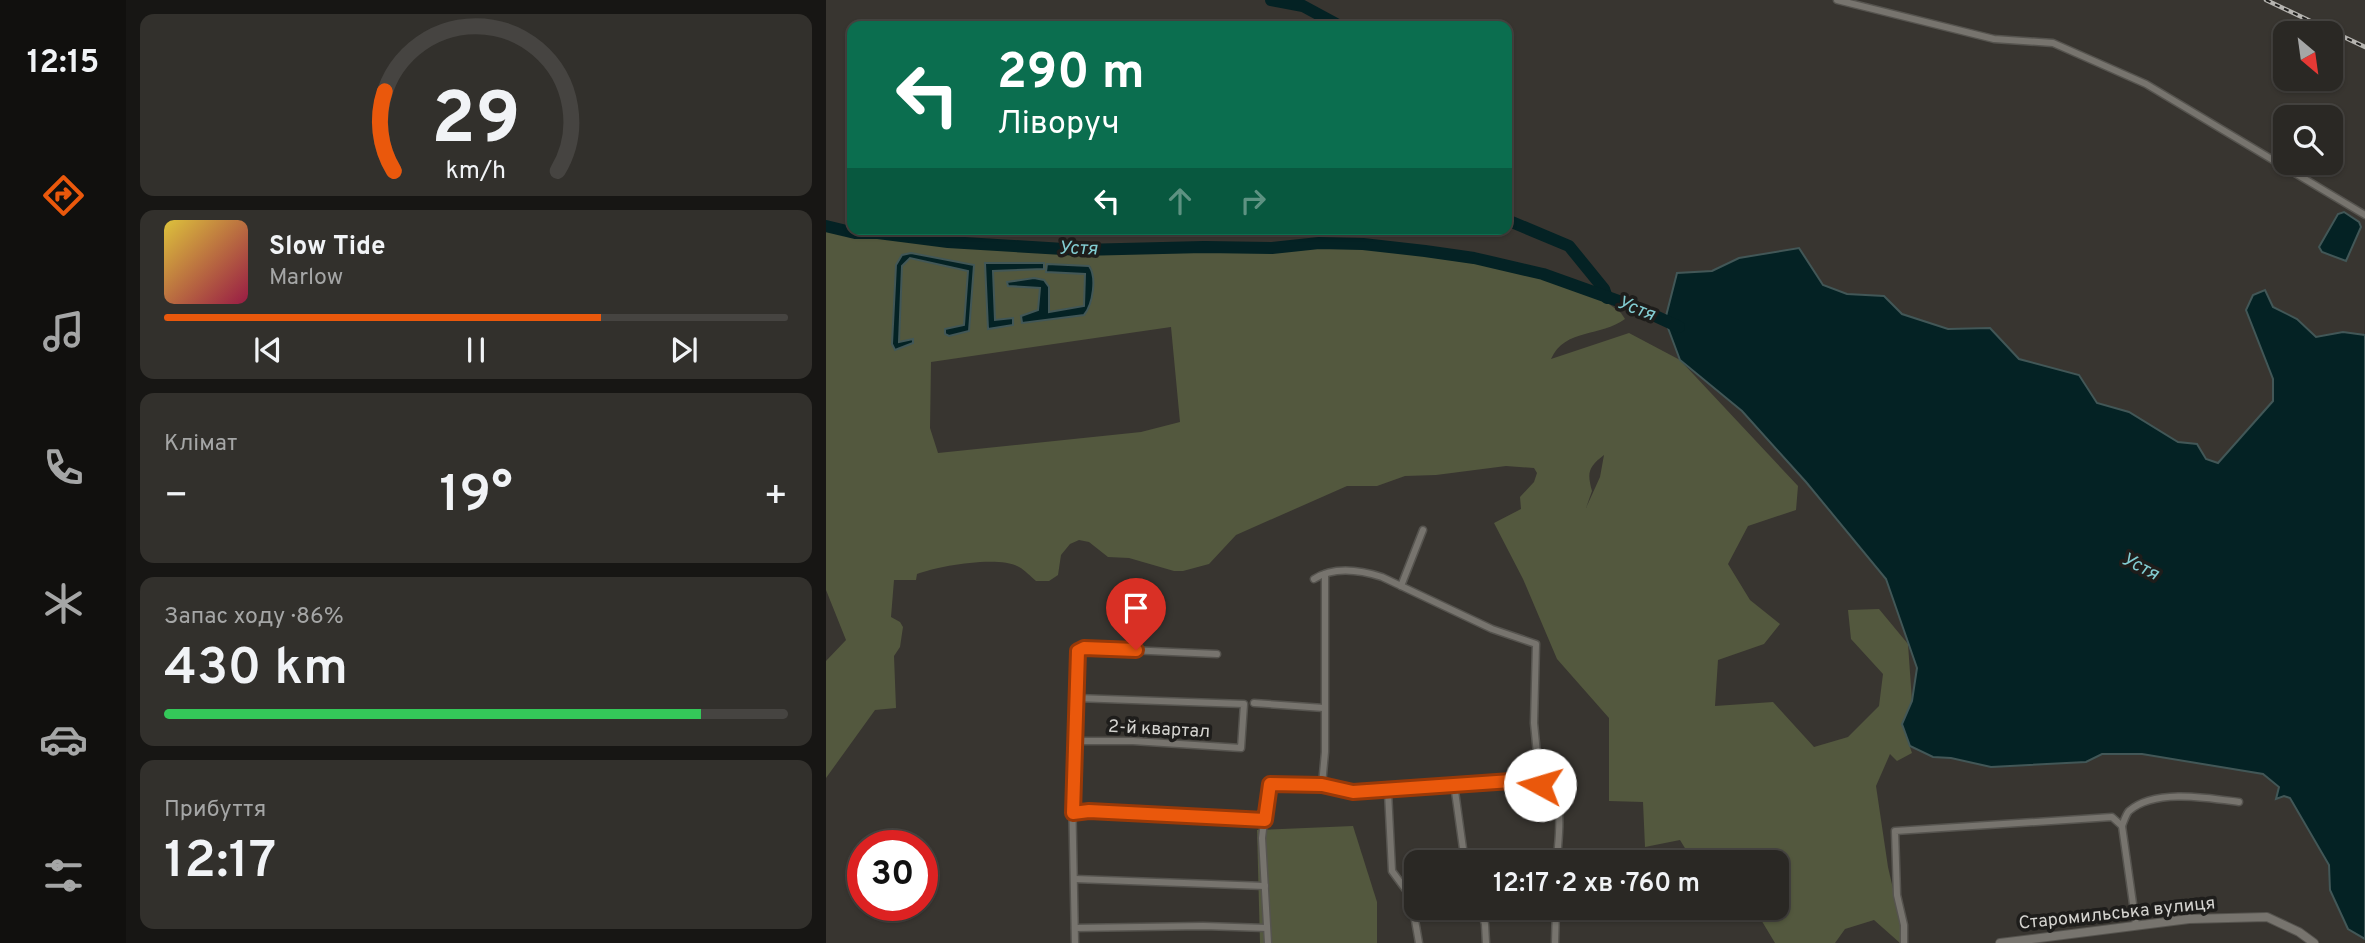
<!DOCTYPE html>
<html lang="uk">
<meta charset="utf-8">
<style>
:root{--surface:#2a2824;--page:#32302c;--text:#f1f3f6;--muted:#a5a6a6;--line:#464441;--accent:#ea580c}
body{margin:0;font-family:Overpass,sans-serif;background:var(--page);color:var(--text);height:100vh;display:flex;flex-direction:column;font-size:26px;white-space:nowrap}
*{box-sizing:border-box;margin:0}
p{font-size:23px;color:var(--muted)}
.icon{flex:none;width:38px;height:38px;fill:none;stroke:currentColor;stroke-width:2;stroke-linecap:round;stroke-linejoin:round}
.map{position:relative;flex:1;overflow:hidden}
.side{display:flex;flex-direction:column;gap:14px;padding:14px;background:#171614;width:700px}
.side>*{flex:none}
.hud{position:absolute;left:21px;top:21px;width:665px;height:214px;border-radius:14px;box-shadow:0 2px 5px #0004,0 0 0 2px var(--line);background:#0b6e4f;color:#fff;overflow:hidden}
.needle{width:46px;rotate:151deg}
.tools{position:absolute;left:1447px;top:21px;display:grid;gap:14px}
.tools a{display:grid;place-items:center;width:70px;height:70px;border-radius:14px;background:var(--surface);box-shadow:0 2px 5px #0004,0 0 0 2px var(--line);font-size:35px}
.speed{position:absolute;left:21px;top:830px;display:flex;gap:14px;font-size:35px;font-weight:700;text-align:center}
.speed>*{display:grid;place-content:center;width:91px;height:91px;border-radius:50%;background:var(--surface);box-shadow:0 2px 5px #0004,0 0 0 2px var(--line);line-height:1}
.speed .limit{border:10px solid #d22;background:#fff;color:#111}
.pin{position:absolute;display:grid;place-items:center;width:60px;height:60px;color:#fff;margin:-72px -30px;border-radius:50% 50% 50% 0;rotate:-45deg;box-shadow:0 0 7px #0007}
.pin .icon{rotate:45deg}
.me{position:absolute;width:77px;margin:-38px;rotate:276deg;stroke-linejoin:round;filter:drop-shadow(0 0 5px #0008)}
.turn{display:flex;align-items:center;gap:24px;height:147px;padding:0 35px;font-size:32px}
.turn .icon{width:91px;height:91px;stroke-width:2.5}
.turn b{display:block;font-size:49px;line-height:60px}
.lanes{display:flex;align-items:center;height:66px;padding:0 35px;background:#0003;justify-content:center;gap:35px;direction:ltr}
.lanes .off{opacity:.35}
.big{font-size:52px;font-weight:600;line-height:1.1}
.side .widget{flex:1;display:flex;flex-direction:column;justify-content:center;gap:10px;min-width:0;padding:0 24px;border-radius:14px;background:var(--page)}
.side .dial{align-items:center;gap:0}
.dial svg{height:182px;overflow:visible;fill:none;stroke:var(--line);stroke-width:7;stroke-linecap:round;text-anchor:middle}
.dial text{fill:var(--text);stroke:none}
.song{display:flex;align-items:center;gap:21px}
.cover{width:84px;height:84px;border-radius:10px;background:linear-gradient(135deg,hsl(50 70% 55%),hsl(340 70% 35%))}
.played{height:7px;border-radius:4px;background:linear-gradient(90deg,var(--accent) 70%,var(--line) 70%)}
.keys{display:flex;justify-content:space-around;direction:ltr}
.heat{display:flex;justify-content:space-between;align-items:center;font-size:38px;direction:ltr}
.charge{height:10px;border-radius:5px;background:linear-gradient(90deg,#34c759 86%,var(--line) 0)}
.trip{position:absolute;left:578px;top:850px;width:385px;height:70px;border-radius:14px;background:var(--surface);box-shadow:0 2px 5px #0004,0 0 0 2px var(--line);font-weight:600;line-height:70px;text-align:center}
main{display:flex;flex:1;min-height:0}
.dock{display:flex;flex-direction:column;width:126px;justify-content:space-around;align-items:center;background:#11100e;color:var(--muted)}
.dock .icon{width:49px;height:49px}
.dock .selected{color:var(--accent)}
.dock b{font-size:32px;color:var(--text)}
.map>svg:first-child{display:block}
.green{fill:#53583e;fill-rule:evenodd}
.water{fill:#042224;stroke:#425757;stroke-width:2}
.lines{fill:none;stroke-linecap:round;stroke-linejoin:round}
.river{stroke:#042224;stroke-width:12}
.minor-casing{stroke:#56544f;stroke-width:9}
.tertiary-casing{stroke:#56544f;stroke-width:10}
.minor{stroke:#77746e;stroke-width:6}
.tertiary{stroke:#77746e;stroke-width:8}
.rail-casing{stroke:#b6b4b0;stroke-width:4.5}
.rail{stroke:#1e1d1b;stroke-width:2;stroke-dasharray:5;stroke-linecap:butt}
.route-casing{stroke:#983908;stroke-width:18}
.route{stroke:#ea580c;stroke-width:12}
.labels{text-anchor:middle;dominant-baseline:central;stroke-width:7;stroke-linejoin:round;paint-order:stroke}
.street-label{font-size:18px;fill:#d4d3cf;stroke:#1e1d1b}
.water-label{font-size:19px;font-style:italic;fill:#83cdd2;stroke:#1e1d1b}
</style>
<main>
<nav class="dock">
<b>12:15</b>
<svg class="icon selected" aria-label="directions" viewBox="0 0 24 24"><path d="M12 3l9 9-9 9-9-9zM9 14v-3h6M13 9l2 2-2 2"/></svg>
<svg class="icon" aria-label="music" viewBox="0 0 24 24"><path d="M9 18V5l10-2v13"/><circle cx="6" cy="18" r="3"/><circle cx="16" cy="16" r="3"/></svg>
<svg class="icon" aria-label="phone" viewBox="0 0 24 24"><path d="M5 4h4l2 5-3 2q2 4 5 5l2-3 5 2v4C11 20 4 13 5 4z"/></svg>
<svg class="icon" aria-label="climate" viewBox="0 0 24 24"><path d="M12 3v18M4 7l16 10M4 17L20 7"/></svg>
<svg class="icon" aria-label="car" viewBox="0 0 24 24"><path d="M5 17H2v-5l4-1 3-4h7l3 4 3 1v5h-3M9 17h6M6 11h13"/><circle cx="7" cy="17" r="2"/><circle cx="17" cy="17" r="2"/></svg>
<svg class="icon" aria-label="filters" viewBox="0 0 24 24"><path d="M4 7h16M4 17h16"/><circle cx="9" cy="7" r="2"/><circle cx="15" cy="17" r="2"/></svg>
</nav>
<section class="side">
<div class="widget dial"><svg viewBox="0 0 100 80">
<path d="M14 69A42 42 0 1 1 86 69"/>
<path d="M14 69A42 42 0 0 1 10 34" stroke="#ea580c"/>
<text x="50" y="56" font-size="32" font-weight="700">29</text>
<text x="50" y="72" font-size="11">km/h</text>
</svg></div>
<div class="widget">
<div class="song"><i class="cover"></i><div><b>Slow Tide</b><p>Marlow</p></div></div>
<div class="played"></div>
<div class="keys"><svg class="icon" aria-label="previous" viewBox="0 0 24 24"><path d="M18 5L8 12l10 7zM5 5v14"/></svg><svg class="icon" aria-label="pause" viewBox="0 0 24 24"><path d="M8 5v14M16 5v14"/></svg><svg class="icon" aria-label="next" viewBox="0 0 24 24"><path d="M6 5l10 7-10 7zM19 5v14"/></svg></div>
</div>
<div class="widget"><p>Клімат</p>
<div class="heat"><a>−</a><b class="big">19°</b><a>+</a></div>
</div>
<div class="widget"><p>Запас ходу · 86%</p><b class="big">430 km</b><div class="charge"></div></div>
<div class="widget"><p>Прибуття</p><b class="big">12:17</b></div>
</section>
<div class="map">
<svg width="1539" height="943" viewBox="0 0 1539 943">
<rect width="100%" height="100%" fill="#383530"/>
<g class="green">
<path d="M0 230 29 236 256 252 379 249 447 250 493 245 538 247 650 263 716 278 779 301 795 313 799 319C775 337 739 328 725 359L803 333 854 360 972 486 970 510 922 526 902 564 924 600 954 624 938 644 892 660 889 706 947 702 988 747 1022 737 1053 706 1057 674 1025 639 1022 610 1053 609 1082 644 1086 701 1076 724 1086 753 1071 761 1064 754 1050 786 1062 867 1076 928 1074 943 1048 920 1019 929 1009 943H949L928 908H950V863H868L854 840 819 847 817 802 783 801V718L731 659 697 579 668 523 695 509 694 497 708 482 711 473 708 468 680 466 610 475 579 476 551 486H521L410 535 383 564 357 571H348L303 558 282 557 263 542 253 540 244 544 235 555 232 575 223 581H210C205 577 199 570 193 567 173 555 112 566 91 574L90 580H68L65 617 74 622 77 627 74 647 68 656 70 708 49 710 0 778V661L20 640 0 590ZM85 253 148 266 143 331 138 325 142 271 84 258 76 266 73 342 70 265ZM159 263H218L217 269 167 271 169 321 163 329ZM221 265 264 266C271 278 267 304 258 315L195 316 212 310 214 287 182 286 223 288V312L258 306 259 274 221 272ZM345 327 354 422 315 432 112 453 104 428 105 362ZM778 455 774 477 760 508 766 491C761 473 762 467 778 455Z"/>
<path d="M527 826 551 902V943H434L431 830Z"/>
</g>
<g class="water">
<path d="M1518 212 1533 222 1535 227 1520 261 1496 252 1493 247 1512 214Z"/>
<path d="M973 248 997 285 1021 294 1058 296 1076 314 1122 329 1164 328 1193 359 1253 375 1271 403 1303 412 1352 442 1371 444 1380 459 1392 463 1447 401V379L1420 310 1427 295 1439 290 1447 307 1471 319 1490 337 1517 332 1539 335V939L1522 929 1504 890 1503 865 1464 798 1458 796 1450 799 1453 787 1437 774 1316 754H1276L1260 762 1165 767 1125 758 1107 757 1084 746 1076 724 1086 701 1091 668 1060 579 980 482 916 411 854 360 839 320 851 273 886 271 913 258Z"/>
<path d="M85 253 148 265 143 331 123 336 119 334V329L138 325 142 271 84 258 76 266 73 342 87 339V343L69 350 66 344 70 265 76 255Z"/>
<path d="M159 263H218V269L167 271 169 320 187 318V325L162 329Z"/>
<path d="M221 264 263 266C271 277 267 304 258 315L196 323 195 316 212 310 214 288 182 286 181 282 208 278 218 280 223 287V312L258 306 259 274 220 272Z"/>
</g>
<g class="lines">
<g class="river">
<path d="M445 0 477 6 514 26"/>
<path d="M681 220 743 246 778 289 781 298"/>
<path d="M0 226 29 233H52L122 242 254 250 378 247 446 248 493 243 537 244 599 251 648 258 717 274 812 308 853 327"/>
</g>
<g class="minor-casing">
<g id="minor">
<path d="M1011 0 1168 39 1227 43 1320 84 1539 215"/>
<path d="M488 579C508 566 534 570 556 577L666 629 710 644 708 723 714 785"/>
<path d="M575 586 597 530"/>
<path d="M428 703 498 708"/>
<path d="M249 741H307L415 748 418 704 250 698"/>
<path d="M628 784 639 863"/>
<path d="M496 785 527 792 559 789 562 792 566 871 580 890 586 903 593 943"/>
<path d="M559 789 707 781C712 784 719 786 723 790 740 806 731 842 731 863"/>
<path d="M247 813 263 811 439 820"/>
<path d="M1296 826C1298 821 1300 814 1303 811 1328 788 1384 798 1413 802"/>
<path d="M249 879 439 886"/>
<path d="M654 908 659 924 660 943"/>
<path d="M249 928 377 926 441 928"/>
<path d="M249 943 246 791 252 651 258 648 391 654"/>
<path d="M442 943 436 838 442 787 444 784 457 782 496 785 499 752V574"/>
<path d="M729 943 730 908"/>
<path d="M1078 943V925L1071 895 1069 831 1286 817 1296 826 1310 925"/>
</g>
</g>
<g class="tertiary-casing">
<path id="tertiary" d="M1174 943 1363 919 1441 917 1473 932 1488 943"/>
</g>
<use href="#minor" class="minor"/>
<use href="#tertiary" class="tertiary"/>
<g class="rail-casing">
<path id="rail" d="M1440 0 1539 47"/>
</g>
<use href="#rail" class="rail"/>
</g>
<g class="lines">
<g class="route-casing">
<path id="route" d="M310 650 258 648 252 651 247 813 263 811 439 820 444 784 496 785 527 792 685 781H707L714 785"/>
</g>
<use href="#route" class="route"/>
</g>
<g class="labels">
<g class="street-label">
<text transform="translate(333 730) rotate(3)">2-й квартал</text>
<text transform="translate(1291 914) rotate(-6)">Старомильська вулиця</text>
</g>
<g class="water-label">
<text transform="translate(252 249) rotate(1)">Устя</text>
<text transform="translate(810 309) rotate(21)">Устя</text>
<text transform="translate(1314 567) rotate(27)">Устя</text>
</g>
</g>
</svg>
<div class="tools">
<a><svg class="needle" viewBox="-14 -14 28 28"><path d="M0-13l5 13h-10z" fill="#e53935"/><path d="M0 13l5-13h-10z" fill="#a5a6a6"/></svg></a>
<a><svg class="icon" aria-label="search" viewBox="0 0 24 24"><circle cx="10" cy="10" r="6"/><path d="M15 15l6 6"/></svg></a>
</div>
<div class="speed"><div class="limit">30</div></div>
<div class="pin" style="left:310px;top:650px;background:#d93025"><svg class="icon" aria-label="arrive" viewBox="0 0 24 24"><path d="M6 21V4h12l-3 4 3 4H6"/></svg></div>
<svg class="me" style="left:714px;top:785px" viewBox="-20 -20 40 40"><circle r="19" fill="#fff"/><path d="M0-13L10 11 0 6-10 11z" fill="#ea580c"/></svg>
<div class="trip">12:17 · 2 хв · 760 m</div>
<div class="hud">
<div class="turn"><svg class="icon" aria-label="left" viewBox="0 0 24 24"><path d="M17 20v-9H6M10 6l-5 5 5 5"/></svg><div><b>290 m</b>Ліворуч</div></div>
<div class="lanes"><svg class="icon" aria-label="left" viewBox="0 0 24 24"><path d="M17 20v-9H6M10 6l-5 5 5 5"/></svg><svg class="icon off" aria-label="ahead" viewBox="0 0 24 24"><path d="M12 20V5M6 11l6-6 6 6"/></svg><svg class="icon off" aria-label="right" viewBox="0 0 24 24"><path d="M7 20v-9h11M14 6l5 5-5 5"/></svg></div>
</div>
</div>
</main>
